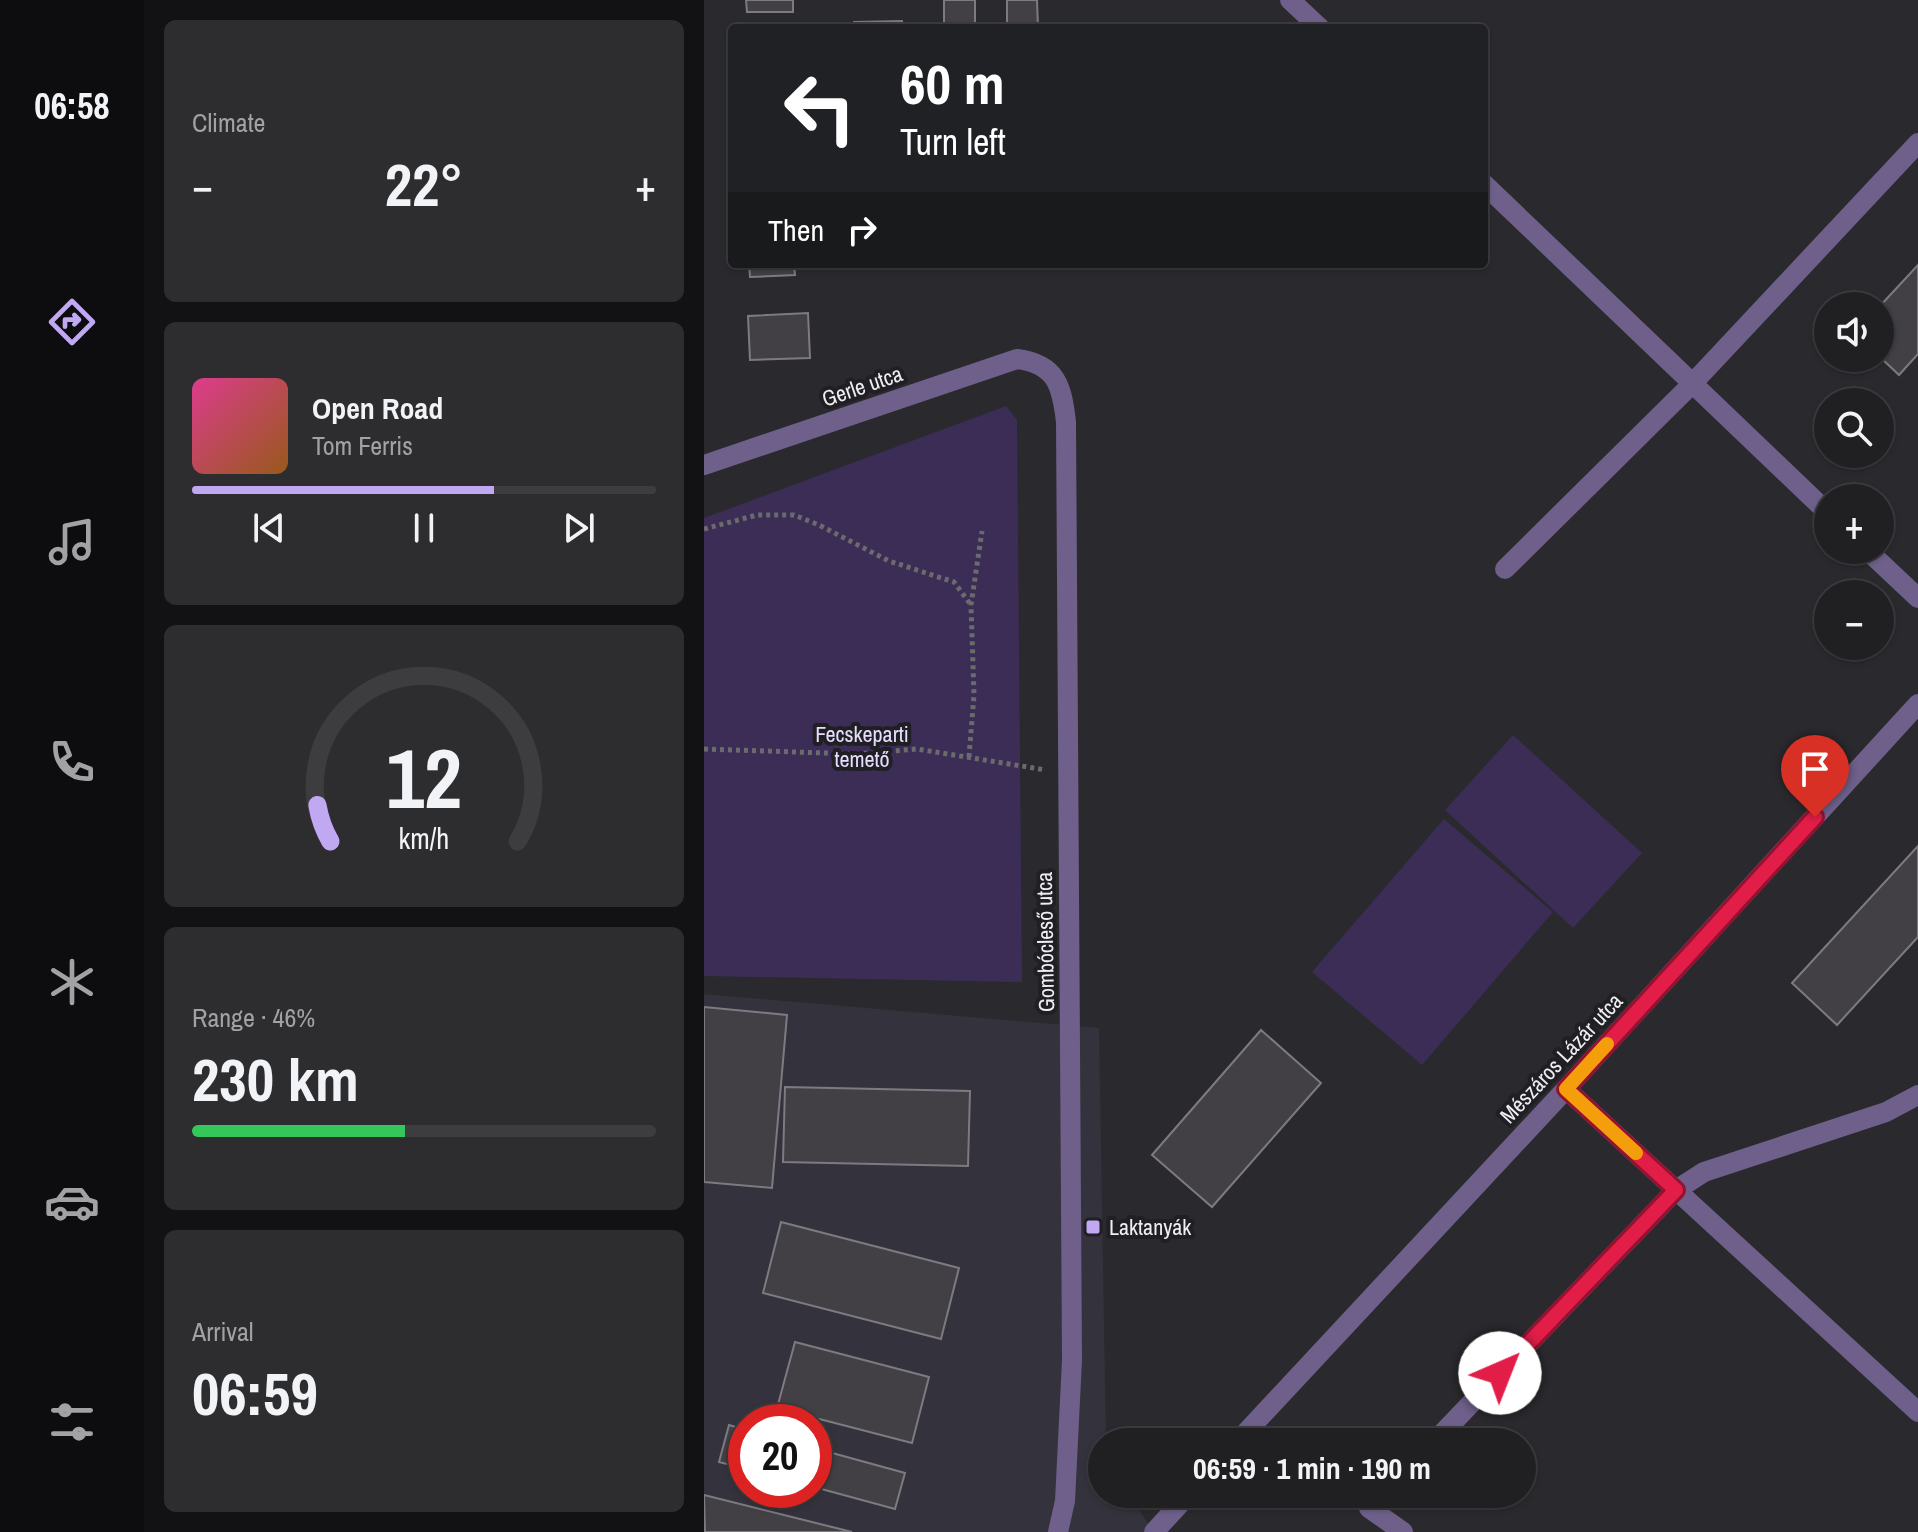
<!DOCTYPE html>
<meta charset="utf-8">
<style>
:root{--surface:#201f22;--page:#2d2c2f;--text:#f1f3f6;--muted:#a2a2a5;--line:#3d3d40;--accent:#c0a8f3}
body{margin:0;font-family:"Archivo Narrow",sans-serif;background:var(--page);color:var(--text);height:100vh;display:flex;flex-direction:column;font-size:30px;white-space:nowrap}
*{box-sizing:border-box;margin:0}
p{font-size:26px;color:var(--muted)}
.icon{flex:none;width:44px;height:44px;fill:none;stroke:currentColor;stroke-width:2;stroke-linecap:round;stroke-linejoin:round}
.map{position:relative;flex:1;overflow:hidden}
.drawer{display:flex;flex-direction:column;gap:20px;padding:20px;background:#121113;width:560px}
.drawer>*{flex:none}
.banner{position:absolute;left:24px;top:24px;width:760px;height:244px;border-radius:8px;box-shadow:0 2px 6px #0004,0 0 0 2px var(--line);background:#202124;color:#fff;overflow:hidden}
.fabs{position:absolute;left:1110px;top:292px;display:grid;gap:16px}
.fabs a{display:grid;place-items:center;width:80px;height:80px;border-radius:50%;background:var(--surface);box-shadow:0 2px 6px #0004,0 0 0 2px var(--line);font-size:40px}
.speed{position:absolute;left:24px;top:1404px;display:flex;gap:16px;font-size:40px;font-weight:700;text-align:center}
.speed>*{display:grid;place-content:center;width:104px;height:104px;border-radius:50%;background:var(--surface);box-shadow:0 2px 6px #0004,0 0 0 2px var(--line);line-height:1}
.speed .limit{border:12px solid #d22;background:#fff;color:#111}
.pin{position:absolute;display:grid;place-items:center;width:68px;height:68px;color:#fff;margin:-82px -34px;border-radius:50% 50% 50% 0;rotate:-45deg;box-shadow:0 0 8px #0007}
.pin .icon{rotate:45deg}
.me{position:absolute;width:88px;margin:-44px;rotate:44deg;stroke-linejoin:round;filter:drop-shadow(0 0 6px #0008)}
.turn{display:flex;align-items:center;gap:28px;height:168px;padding:0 40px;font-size:36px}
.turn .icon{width:104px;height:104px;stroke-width:2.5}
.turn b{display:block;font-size:56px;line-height:68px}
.then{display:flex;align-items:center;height:76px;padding:0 40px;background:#0003;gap:16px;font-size:30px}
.big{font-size:60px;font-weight:700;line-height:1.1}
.drawer .widget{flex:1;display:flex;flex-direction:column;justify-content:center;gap:12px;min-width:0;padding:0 28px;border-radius:12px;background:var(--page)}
.drawer .dial{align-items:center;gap:0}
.dial svg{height:208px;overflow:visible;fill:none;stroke:var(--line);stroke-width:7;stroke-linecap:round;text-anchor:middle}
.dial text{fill:var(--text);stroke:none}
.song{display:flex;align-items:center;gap:24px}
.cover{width:96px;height:96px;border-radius:12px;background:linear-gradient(135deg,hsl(330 70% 55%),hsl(30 70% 35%))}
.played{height:8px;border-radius:4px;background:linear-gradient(90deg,var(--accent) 65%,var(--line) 65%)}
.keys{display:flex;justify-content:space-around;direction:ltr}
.heat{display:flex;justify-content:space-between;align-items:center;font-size:44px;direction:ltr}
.charge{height:12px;border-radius:6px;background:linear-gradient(90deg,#34c759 46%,var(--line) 0)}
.trip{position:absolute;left:384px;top:1428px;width:448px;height:80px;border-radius:40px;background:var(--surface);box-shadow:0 2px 6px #0004,0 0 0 2px var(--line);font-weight:700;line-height:80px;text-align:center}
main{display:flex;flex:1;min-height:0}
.tab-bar{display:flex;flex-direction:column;width:144px;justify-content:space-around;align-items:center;background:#0d0c0e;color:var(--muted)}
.tab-bar .icon{width:56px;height:56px}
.tab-bar .current{color:var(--accent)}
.tab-bar b{font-size:36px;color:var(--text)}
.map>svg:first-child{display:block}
.built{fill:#34323c;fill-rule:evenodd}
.green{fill:#3c2d57}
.building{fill:#424045;stroke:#7d7b81;stroke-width:2}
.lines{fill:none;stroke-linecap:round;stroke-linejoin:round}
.path{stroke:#6b6a6d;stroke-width:5;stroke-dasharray:4 4;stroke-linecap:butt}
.minor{stroke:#6e608a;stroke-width:20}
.route-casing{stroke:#92132f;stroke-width:20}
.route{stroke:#e11d48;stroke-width:14}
.slow{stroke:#f59e0b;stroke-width:14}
.poi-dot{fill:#c0a8f3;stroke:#201f23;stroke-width:3}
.labels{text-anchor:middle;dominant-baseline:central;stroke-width:8;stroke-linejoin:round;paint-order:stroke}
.street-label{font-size:22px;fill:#efeef1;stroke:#201f23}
.park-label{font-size:22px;fill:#e6ddff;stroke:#201f23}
.poi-label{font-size:22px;fill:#efeef1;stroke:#201f23;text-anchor:start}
</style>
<main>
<nav class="tab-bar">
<b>06:58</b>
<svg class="icon current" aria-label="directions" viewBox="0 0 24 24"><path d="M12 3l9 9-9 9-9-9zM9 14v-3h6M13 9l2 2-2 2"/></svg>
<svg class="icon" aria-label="music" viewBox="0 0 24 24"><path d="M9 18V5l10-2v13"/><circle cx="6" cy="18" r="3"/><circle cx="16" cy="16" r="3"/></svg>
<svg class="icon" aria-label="phone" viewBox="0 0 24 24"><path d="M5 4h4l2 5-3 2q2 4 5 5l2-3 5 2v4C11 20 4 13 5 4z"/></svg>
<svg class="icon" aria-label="climate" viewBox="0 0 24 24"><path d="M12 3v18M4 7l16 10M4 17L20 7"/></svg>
<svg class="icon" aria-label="car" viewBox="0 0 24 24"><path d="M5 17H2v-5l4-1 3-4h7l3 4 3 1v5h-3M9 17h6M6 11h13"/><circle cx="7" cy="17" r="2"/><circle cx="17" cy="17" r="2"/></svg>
<svg class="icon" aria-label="filters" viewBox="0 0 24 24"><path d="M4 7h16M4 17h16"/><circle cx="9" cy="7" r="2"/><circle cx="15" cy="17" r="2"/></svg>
</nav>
<section class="drawer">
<div class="widget"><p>Climate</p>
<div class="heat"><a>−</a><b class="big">22°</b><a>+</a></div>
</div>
<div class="widget">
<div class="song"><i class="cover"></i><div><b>Open Road</b><p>Tom Ferris</p></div></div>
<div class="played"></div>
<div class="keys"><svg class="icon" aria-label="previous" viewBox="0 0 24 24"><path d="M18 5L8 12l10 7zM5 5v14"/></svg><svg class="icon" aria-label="pause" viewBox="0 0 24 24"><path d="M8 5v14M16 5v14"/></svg><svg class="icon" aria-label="next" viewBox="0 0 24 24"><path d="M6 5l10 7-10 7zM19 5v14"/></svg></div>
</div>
<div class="widget dial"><svg viewBox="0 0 100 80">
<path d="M14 69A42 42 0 1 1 86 69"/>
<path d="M14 69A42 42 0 0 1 9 55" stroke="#c0a8f3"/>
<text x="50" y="56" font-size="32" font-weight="700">12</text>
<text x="50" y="72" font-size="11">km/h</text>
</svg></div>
<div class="widget"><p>Range · 46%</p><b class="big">230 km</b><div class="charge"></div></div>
<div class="widget"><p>Arrival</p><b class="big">06:59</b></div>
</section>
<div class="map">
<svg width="1214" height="1532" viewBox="0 0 1214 1532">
<rect width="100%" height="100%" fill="#2a292d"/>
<path class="built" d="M0 994 395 1028 402 1442H398V1494H418L426 1497 450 1532H0ZM42 1422H110V1490H42Z"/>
<g class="green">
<path d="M302 406 313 420 318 982 0 976V518Z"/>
<path d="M809 735 938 853 869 928 741 810Z"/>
<path d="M740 819 849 912 718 1065 608 972Z"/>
</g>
<g class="building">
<path d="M42 0H89V12H43Z"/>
<rect x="240" y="0" width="31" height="28"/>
<path d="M303 0H333L334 28H303Z"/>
<path d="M198 21V28H150V22Z"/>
<path d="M45 264H90L91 275 46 277Z"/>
<path d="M1214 265V354L1195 375 1176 357V306Z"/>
<path d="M104 313 106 358 46 360 44 316Z"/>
<path d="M1214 846V937L1133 1025 1088 983Z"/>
<path d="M0 1007 83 1015 68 1188 0 1182Z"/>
<path d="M557 1030 617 1083 508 1207 448 1155Z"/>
<path d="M81 1087 266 1091 264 1166 79 1162Z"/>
<path d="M77 1222 255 1268 237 1339 59 1293Z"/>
<path d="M91 1342 225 1377 208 1443 73 1408Z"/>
<path d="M25 1425 42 1430V1469L15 1462Z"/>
<path d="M110 1448 201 1473 191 1509 110 1487Z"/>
<path d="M0 1495 148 1532H1Z"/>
</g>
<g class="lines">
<g class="path">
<path d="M0 529 53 515H90L115 525 185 561 250 582 267 605"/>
<path d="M0 749 153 754 213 749 342 770"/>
<path d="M265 757 270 695 267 605 278 531"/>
</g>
<g class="minor">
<path d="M586 0 616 28"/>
<path d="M780 184 1124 513"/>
<path d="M0 465 313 359C353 364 358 387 362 422L368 1360 361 1501 354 1532"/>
<path d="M1163 550 1214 598"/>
<path d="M801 569 988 384 1214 143"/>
<path d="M862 1089 1214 1412"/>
<path d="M533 1442 862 1089 1214 704"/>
<path d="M730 1442 972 1190 1000 1172 1182 1112 1214 1095"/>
<path d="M679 1494 665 1508 699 1532"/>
<path d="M450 1532 485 1494"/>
</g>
</g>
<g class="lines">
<g class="route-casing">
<path id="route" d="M796 1373 972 1190 862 1089 1111 817"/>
</g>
<use href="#route" class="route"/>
<path class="slow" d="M903 1044 862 1089 932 1153"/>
</g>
<rect class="poi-dot" x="381" y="1219" width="16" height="16" rx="4"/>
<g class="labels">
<g class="street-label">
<text transform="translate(158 386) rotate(-19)">Gerle utca</text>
<text transform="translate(341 942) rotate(-91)">Gombócleső utca</text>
<text transform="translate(857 1058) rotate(-47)">Mészáros Lázár utca</text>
</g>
<g class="park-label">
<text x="158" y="734">Fecskeparti<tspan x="158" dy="25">temető</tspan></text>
</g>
<g class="poi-label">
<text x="405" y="1227">Laktanyák</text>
</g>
</g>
</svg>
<div class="fabs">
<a><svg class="icon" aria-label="sound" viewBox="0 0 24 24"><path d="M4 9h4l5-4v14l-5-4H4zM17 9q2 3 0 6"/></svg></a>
<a><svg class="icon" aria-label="search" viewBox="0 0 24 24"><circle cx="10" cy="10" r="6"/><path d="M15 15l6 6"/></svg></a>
<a>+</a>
<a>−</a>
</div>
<div class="speed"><div class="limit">20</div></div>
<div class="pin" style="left:1111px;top:817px;background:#d93025"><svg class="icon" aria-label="arrive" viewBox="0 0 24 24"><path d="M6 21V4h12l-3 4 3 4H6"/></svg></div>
<svg class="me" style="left:796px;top:1373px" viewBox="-20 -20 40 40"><circle r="19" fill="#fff"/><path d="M0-13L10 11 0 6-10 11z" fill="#e11d48"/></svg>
<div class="trip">06:59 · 1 min · 190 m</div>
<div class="banner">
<div class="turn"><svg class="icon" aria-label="left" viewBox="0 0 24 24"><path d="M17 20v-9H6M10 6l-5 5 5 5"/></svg><div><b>60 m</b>Turn left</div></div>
<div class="then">Then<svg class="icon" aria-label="right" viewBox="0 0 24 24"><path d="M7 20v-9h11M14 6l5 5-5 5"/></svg></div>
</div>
</div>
</main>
